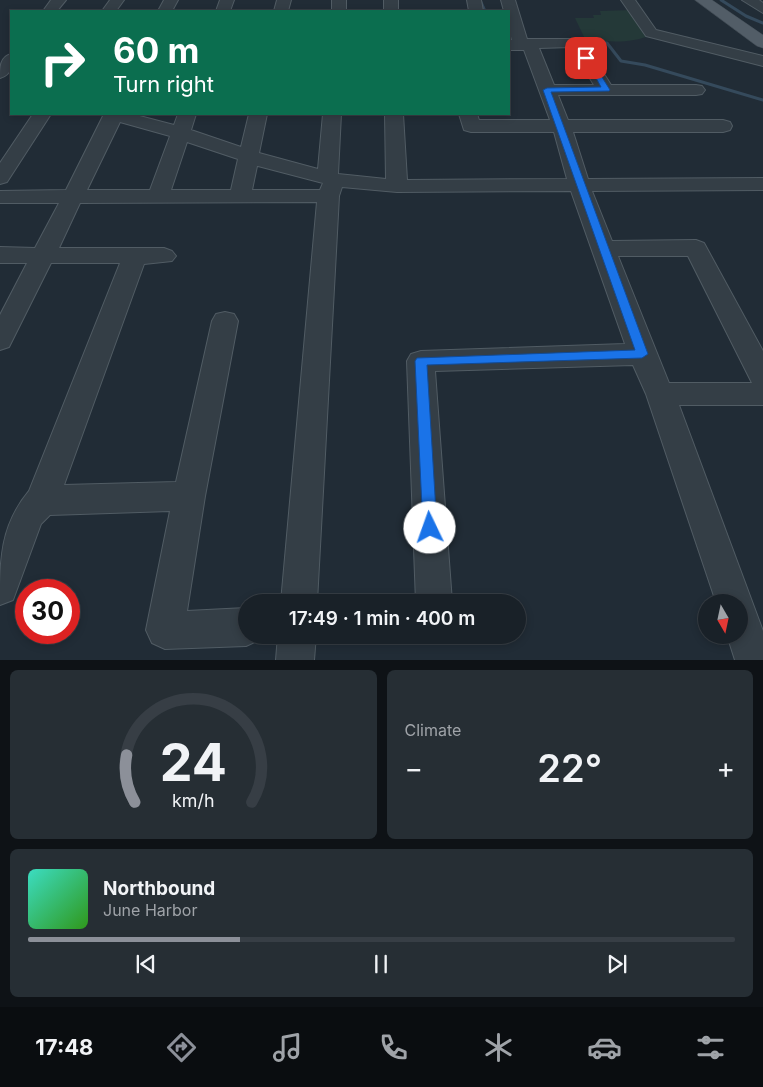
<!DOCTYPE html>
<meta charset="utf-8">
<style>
:root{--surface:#192128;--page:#262e34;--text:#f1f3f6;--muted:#9fa3a8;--line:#373e45;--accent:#8c9099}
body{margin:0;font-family:Inter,sans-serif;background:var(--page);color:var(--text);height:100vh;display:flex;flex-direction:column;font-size:19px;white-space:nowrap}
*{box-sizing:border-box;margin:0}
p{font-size:16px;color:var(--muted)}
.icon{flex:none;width:28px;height:28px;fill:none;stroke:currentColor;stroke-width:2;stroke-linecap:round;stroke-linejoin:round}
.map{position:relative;height:660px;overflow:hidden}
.drawer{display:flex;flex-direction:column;gap:10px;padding:10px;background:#0e1216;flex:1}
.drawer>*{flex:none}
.top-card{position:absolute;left:10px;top:10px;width:500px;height:105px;border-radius:0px;box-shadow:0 2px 8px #0003,0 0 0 1px var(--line);background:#0b6e4f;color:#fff;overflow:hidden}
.needle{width:32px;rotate:171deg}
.controls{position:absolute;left:698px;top:594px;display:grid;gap:10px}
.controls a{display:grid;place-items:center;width:50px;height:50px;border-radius:50%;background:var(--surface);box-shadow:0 2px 8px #0003,0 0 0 1px var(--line);font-size:25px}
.speed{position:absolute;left:15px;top:579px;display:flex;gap:10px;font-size:25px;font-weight:700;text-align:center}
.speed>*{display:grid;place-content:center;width:65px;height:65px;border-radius:50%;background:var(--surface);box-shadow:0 2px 8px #0003,0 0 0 1px var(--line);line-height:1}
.speed .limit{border:8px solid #d22;background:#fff;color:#111}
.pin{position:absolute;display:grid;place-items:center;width:42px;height:42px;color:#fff;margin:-21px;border-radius:10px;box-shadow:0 2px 8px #0006}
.me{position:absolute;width:55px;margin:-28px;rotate:357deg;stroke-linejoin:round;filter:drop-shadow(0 0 4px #0008)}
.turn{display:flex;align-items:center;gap:18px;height:105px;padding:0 20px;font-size:22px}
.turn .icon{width:65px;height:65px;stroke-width:2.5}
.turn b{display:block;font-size:35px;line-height:42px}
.big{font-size:38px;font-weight:600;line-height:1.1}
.drawer .widget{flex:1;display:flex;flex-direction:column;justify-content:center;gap:8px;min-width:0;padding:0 18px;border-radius:8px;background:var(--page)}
.drawer .dial{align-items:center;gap:0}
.dial svg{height:130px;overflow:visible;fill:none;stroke:var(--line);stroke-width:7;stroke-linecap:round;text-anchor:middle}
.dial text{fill:var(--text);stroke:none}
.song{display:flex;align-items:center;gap:15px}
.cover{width:60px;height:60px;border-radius:8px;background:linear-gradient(135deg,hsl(170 70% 55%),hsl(110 70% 35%))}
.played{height:5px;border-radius:2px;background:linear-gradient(90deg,var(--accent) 30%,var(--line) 30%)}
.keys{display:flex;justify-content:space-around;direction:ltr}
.heat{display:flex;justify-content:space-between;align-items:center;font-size:28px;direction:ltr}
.drawer .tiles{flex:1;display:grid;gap:10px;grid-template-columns:1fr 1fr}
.widget:last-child{grid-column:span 2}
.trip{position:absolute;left:238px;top:594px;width:288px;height:50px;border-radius:25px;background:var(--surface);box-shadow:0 2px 8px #0003,0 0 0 1px var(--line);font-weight:600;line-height:50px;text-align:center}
.tab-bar{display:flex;height:80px;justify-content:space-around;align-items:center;background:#0a0d10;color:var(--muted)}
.tab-bar .icon{width:35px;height:35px}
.tab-bar .current{color:var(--accent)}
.tab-bar b{font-size:22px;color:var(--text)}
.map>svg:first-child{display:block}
.green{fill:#243938}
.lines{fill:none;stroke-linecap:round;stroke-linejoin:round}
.stream{stroke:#354a5c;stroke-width:3}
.minor-casing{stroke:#515c64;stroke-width:2}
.major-casing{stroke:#3d4750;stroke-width:1}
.minor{fill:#343e46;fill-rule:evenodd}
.major{fill:#525d67;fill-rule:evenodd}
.route{fill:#1a73e8;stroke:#114b97}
</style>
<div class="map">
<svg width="763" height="660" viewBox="0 0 763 660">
<rect width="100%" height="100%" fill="#212c36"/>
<path class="green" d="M634 10 651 35C631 44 606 42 585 39L575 18H594L593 15H601L600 11Z"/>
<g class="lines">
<g class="stream">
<path d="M480 0 485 11"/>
<path d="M721 0 746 16 763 23"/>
<path d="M576 39 607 43 621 61 645 65 763 100"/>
</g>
<g class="minor-casing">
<g id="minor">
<path d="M51 0H66L57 11H43Z"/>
<path d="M110 0H124L116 11H102Z"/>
<path d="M164 0H178L172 11H158Z"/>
<path d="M220 0H234L230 11H216Z"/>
<path d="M277 0H291L288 11H274Z"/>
<rect x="332" y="0" width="14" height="11"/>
<rect x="384" y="0" width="14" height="11"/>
<path d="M467 0H481L483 11H469Z"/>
<path d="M501 0H515L527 39H582L611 85H696L702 86 705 90 702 94 696 95H558L568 120H723L730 122 732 126 730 130 723 132H573L588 179 763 178V190L592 191 612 241 696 240 704 243 763 351V405H679L763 631V660H735L727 635H739V602H716L646 394 633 365 435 371 452 602H416L407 361 411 354 421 351 625 344 571 191 397 192 342 187 339 196 317 602H281L317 202 80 203 59 248H164L172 251 176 256 172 261 144 264 64 485 176 482 212 321 216 314 225 312 234 314 238 321 205 496 187 611 246 608V635H261L259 640 246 646 165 649 152 643 146 630 170 511 50 515 41 524 13 600 0 605C0 559 0 526 29 491L120 263H51L9 347 0 350V315L27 263H0V247L35 248 59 203H0V191L66 190 104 114H132L174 125 178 114H196L191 130 241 147 249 114H267L259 153 318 169 323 114H341L338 174 386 179 385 114H403L407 180 567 179 554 132H471L464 130 459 114H477L479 120H550L524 50H509V40H512L509 30V11H504ZM571 47 594 85H554L539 48ZM120 122 170 136 150 190H87ZM187 142 238 159 231 190H171ZM257 166H258L323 183 320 190H252ZM618 256H688L752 383H669Z"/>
<path d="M621 0H635L656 30 763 56V66L646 36Z"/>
<path d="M742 0H759L763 3V13Z"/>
<path d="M11 54C12 65 12 75 0 78 0 67 0 57 11 54Z"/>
<path d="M33 114H51L7 182 0 184V163Z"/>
<path d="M278 635H316L314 660H276Z"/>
</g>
</g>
<g class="major-casing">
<path id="major" d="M695 0H712L763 35V48L757 46Z"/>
</g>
<use href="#minor" class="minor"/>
<use href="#major" class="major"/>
</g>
<path class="route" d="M584 56H589L610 90 609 91 551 92 648 354 642 358 427 365 437 528 435 533 430 535 425 533 423 528 415 361 417 358 635 350 543 90 547 88 601 87Z"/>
</svg>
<div class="controls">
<a><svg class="needle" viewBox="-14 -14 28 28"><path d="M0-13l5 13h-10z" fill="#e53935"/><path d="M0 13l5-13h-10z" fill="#9fa3a8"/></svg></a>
</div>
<div class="speed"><div class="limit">30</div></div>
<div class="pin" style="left:586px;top:58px;background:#d93025"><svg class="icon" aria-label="arrive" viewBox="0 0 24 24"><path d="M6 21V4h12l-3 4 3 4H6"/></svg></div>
<svg class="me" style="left:430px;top:528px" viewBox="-20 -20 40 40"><circle r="19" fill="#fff"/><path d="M0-13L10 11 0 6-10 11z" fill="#1a73e8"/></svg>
<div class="trip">17:49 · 1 min · 400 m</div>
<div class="top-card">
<div class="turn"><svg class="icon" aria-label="right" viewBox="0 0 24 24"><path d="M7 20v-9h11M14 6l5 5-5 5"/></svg><div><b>60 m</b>Turn right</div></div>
</div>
</div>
<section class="drawer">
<div class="tiles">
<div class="widget dial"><svg viewBox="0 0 100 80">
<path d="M14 69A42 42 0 1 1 86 69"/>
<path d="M14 69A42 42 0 0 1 9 40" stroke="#8c9099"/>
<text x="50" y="56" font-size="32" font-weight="700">24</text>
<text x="50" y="72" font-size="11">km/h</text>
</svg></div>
<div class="widget"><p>Climate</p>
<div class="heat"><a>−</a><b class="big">22°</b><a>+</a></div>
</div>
<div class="widget">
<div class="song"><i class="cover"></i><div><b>Northbound</b><p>June Harbor</p></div></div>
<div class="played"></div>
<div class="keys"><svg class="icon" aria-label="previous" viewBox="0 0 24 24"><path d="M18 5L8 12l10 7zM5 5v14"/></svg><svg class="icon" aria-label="pause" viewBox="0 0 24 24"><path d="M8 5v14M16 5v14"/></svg><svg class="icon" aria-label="next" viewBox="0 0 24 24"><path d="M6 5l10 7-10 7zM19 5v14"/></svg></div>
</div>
</div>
</section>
<nav class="tab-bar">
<b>17:48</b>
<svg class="icon current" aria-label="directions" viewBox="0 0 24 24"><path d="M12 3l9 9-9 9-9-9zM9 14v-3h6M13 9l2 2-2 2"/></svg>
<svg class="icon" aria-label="music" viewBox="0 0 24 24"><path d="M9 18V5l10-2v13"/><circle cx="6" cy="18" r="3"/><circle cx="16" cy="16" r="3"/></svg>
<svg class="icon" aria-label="phone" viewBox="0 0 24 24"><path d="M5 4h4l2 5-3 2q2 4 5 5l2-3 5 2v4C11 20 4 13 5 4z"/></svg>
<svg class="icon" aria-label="climate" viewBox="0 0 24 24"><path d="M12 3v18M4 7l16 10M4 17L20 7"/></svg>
<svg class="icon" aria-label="car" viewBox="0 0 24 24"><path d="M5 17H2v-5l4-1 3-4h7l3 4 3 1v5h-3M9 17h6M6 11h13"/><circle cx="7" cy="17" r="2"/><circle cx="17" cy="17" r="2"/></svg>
<svg class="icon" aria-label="filters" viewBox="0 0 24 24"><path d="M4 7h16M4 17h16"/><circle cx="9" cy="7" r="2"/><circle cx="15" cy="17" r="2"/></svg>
</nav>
